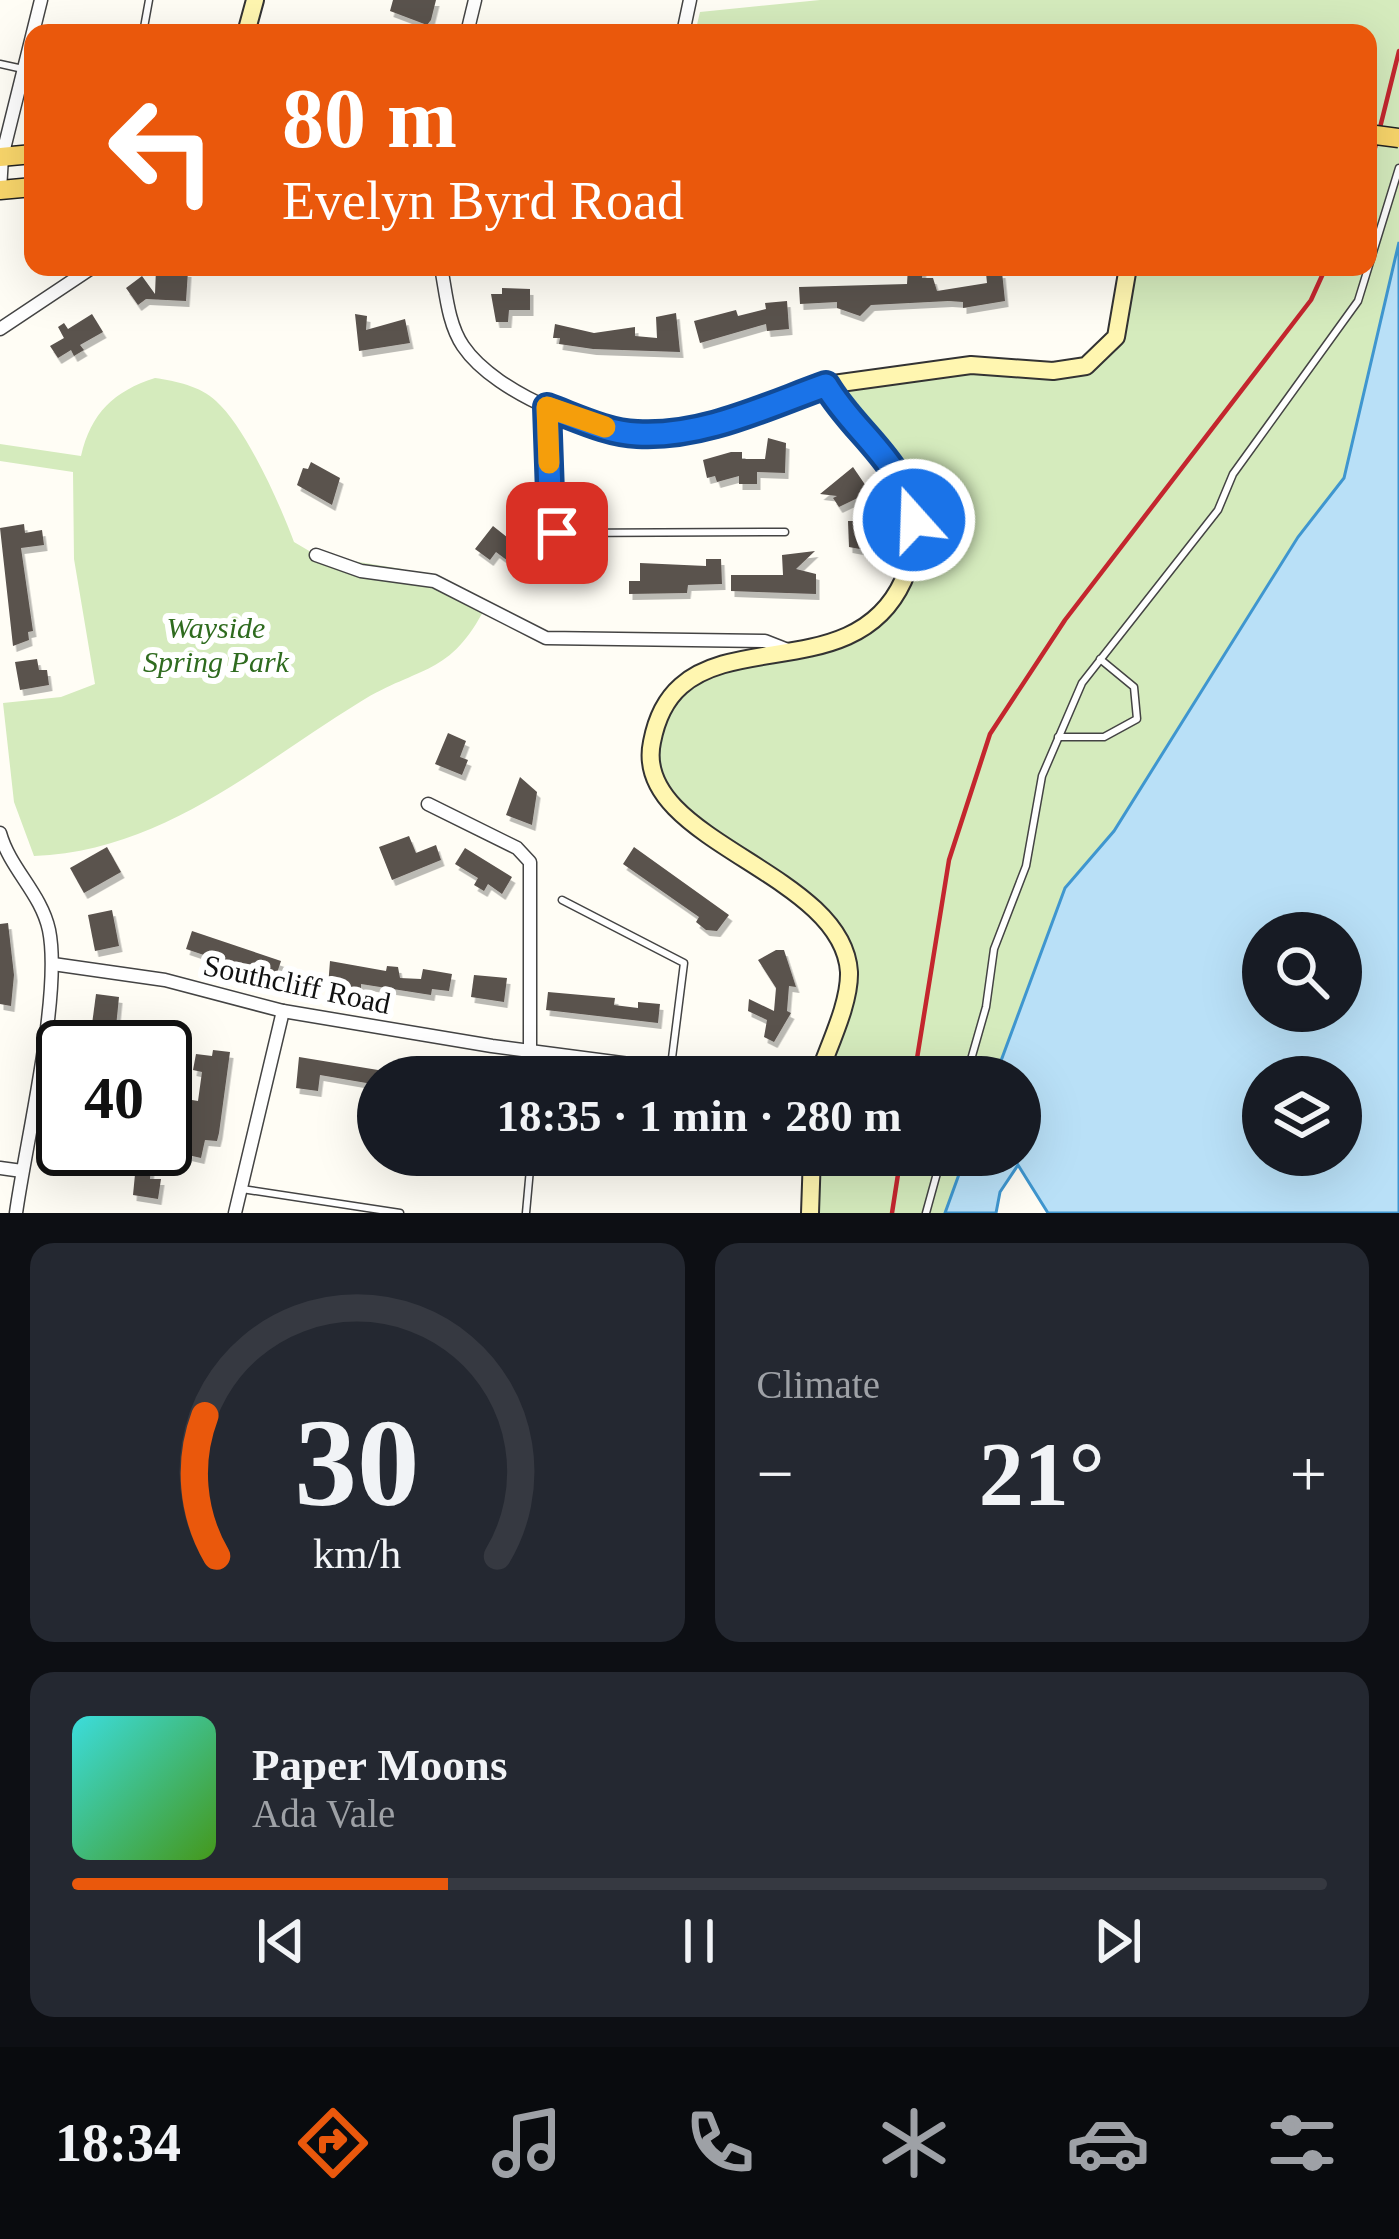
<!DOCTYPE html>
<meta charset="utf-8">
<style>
:root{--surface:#171b24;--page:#242831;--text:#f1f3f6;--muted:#9ea1a6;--line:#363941;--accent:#ea580c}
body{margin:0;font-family:Georgia,serif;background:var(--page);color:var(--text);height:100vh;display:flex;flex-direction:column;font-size:45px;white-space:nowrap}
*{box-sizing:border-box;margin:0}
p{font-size:39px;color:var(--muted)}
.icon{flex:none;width:66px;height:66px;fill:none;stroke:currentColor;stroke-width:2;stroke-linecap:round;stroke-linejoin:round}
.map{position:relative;height:1213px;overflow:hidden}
.sheet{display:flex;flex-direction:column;gap:30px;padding:30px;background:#0d0f14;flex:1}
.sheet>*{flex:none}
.guide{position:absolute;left:24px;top:24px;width:1353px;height:252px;border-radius:24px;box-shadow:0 12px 48px #0002;background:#ea580c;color:#fff;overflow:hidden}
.buttons{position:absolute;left:1242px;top:912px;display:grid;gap:24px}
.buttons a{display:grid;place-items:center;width:120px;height:120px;border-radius:50%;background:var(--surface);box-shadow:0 12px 48px #0002;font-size:60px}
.speed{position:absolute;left:36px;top:1020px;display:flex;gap:24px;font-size:60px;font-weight:700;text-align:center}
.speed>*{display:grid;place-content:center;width:156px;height:156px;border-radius:50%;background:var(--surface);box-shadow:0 12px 48px #0002;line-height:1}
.speed .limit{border:6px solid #111;border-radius:18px;background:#fff;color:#111}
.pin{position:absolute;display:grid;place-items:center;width:102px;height:102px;color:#fff;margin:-51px;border-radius:24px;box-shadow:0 6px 18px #0006}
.me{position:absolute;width:132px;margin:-66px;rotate:340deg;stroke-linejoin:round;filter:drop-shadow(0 0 9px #0008)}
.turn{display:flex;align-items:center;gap:42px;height:252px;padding:0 60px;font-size:54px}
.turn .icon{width:156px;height:156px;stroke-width:2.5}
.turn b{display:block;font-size:84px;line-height:102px}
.big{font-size:90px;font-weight:700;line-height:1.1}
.sheet .card{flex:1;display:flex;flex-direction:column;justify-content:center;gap:18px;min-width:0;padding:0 42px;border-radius:24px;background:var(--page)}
.sheet .dial{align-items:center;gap:0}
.dial svg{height:312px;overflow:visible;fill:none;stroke:var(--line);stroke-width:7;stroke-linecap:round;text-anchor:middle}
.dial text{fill:var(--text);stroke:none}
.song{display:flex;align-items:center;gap:36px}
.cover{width:144px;height:144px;border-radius:18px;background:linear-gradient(135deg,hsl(180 70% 55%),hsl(100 70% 35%))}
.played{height:12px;border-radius:6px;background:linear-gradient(90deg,var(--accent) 30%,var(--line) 30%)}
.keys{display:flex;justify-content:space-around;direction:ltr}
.heat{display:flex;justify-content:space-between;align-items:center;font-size:66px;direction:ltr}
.sheet .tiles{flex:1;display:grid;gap:30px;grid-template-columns:1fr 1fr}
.card:last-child{grid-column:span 2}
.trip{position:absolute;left:357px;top:1056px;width:684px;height:120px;border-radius:60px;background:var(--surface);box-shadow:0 12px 48px #0002;font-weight:700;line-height:120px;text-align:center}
.dock{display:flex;height:192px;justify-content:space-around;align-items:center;background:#090b0e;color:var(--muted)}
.dock .icon{width:84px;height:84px}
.dock .active{color:var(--accent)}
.dock b{font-size:54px;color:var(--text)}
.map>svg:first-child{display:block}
.green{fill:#d5ebbd}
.water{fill:#b9e0f7;stroke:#3f96cf;stroke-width:3;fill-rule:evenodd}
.building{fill:#5a524d;filter:url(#shadow)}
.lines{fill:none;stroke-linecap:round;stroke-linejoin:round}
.lane-casing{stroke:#444;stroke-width:9}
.street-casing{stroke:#444;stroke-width:15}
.secondary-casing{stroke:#333;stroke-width:20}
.primary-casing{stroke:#222;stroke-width:21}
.lane{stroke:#fff;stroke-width:6}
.street{stroke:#fff;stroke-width:12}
.secondary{stroke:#fff6b0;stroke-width:16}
.primary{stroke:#f9d66b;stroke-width:18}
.rail{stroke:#c4262e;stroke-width:4.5}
.primary-bridge-casing{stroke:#222;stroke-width:21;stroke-linecap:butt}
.primary-bridge{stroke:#f9d66b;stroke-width:18}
.route-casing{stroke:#114b97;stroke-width:30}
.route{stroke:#1a73e8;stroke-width:21}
.slow{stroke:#f59e0b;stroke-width:21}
.labels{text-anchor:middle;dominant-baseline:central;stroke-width:12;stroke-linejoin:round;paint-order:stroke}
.park-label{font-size:30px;font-style:italic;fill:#2f6b1f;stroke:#fff}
.street-label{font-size:30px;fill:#111;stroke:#fff}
</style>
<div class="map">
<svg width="1399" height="1213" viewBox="0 0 1399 1213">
<defs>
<filter id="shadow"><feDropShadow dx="3.5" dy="6" stdDeviation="0" flood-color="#0004"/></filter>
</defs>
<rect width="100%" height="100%" fill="#fffdf5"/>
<g class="green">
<path d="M820 0H1399V242L1344 478 1298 537 1114 831 1065 888 995 1077H818L848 983 826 925 656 785 658 717 680 686 857 631 909 568 910 500 826 385 923 374 1053 371 1105 352 1126 267H1368V33H695L700 12Z"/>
<path d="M155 378C176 381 200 386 216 401 246 428 280 504 294 542L316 555 402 569 486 606C450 677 420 665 360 702 256 766 163 851 34 856L14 802 3 703 61 697 95 684 74 559 73 472 0 461V444L81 456C91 413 114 391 155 378Z"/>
<path d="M812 1155H966L945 1213H810Z"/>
</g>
<path class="water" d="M1399 242V1213H1048L1018 1165 1000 1192 996 1213H945L966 1155H1020V1077H995L1065 888 1114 831 1298 537 1344 478ZM1263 933H1341V1011H1263ZM1263 1077H1341V1155H1263Z"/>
<g class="building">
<path d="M393 0H436L431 20 427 25 390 11Z"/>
<path d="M908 267H923L922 278H933L937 291 987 283 986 273 1002 272 1005 301 963 308V302L949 301 871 305 860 316 837 308V302L800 304 799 287 907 284Z"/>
<path d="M156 269 188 271 186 301 146 299 138 305 126 288 142 276 155 294Z"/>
<path d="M502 288 530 289V310H509L508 322H496L491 294H502Z"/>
<path d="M787 301 789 329 767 331 766 324 700 343 694 321 736 310 738 316 766 309 765 303Z"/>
<path d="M676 313 680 352 593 349 559 344 560 338H553L555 324 594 333 635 327V336L657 338 656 317Z"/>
<path d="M92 314 103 332 80 345 84 350 74 356 71 350 58 358 50 346 64 338 58 327 64 323 68 329Z"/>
<path d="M355 314 367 316 366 330 405 319 410 343 359 351Z"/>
<path d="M768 438 786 443 785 473 757 472V484H739V476L717 482 715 476 707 478 703 460 731 452H742V459H765Z"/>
<path d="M311 462 340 478 332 505 297 485 303 468 308 469Z"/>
<path d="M853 467 870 492 839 507 833 498 837 496 820 494Z"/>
<path d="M848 521H875L876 552 849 547Z"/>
<path d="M24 524 25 533 42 530 44 545 21 548 33 631 28 632 29 640 13 646 0 528Z"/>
<path d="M493 526 523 550 512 564 496 552 490 560 475 549Z"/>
<path d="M815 551 796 569 816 574V594L731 591V575H783L782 555Z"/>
<path d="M706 559H721L722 584 688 585 687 593 629 594V581H640V563L706 566Z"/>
<path d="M37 659 39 670H47L49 685 20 690 15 662Z"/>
<path d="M448 733 466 741 460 757 468 760 462 775 435 764Z"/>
<path d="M520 777 537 792 532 825 506 815Z"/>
<path d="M409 836 416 853 436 845 441 860 392 880 379 847Z"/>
<path d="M107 847 121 872 84 893 70 868Z"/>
<path d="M634 847 729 915 717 931 706 930 696 922 699 917 623 864Z"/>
<path d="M465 848 512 877 502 894 488 884 484 891 474 885 478 878 455 864Z"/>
<path d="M112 910 119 946 95 951 88 915Z"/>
<path d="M8 923 14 975 11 1006 0 1004V924Z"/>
<path d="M192 931 281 961 275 979 186 949Z"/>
<path d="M776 950H784L796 987 789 986 787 1011 791 1013 774 1042 764 1037 767 1020 748 1011 749 999 774 1011 776 988 758 960Z"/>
<path d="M330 961 386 971 387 966 398 967 400 978 421 979 423 969 452 974 449 991 432 989 431 995 361 984V990L335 991 328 987Z"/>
<path d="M474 975 507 978 504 1002 471 997Z"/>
<path d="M548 992 615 998 614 1005 638 1008V1002L660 1004 658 1023 546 1010Z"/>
<path d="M96 994 119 997 114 1047H89Z"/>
<path d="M213 1050 230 1052 219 1133 217 1141 205 1140 201 1158 188 1155 192 1100 198 1101 202 1072 193 1070 196 1054 212 1056Z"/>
<path d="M299 1057 378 1070V1085L320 1075 318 1091 296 1088Z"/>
<path d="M136 1164 151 1166 150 1179H161L158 1199 133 1195Z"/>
</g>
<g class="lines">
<g class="lane-casing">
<g id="lane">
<path d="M143 33 149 0"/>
<path d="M0 64 23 69"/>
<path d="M547 411 551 522 557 533 785 532"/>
<path d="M1058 737H1104L1137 719 1134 687 1100 659"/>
<path d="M562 900 684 963 671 1066"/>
<path d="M966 1077 986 1007 994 949 1026 866 1042 776 1082 683 1218 510 1233 474 1358 301 1399 168"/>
<path d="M242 1189 400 1213"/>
<path d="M526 1213 531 1158"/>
<path d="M926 1213 942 1155"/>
</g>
</g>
<g class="street-casing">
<g id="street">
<path d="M467 33 475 0"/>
<path d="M683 33 690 0"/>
<path d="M0 190 2 157 41 0"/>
<path d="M441 267C446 293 448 324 463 346 496 395 602 437 659 433 717 428 772 404 826 385"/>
<path d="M0 329 93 267"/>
<path d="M316 555 361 571 434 581 546 638 765 641 788 650"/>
<path d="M428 804 517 848 530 862V1051"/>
<path d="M0 833C10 869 41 893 49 930 62 994 26 1141 16 1213"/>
<path d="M53 964 165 980 283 1011 492 1046 729 1077"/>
<path d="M0 1168 22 1171"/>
<path d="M235 1213 283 1011"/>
</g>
</g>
<g class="secondary-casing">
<g id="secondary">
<path d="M246 33 255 0"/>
<path d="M818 1077C828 1047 850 1004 849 972 843 871 631 841 652 742 656 721 665 700 681 686 738 635 859 677 903 581 918 550 917 516 904 484 887 444 848 421 826 385L971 365 1053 371 1086 366 1116 337 1128 267"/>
<path d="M810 1213 812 1155"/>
</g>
</g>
<g class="primary-casing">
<g id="primary">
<path d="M0 157 33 154"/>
<path d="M0 190 33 187"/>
</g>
</g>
<use href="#lane" class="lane"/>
<use href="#street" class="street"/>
<use href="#secondary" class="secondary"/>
<use href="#primary" class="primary"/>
<g class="rail">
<path d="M1368 176 1399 51"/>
<path d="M914 1077 949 860 990 734 1065 620 1311 300 1326 267"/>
<path d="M892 1213 901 1155"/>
</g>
<g class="primary-bridge-casing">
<path id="primary-bridge" d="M1368 134 1399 138"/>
</g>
<use href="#primary-bridge" class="primary-bridge"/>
</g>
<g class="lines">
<g class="route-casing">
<path id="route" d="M557 533 551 522 547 407C575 417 607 433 637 434 702 438 767 406 826 385 855 434 902 459 914 520"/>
</g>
<use href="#route" class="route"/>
<path class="slow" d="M549 463 547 407 605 427"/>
</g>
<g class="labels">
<g class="park-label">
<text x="216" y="627">Wayside<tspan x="216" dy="34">Spring Park</tspan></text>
</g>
<g class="street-label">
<text transform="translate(297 984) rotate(12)">Southcliff Road</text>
</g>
</g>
</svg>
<div class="buttons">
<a><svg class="icon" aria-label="search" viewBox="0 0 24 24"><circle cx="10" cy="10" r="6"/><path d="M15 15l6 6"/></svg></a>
<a><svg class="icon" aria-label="layers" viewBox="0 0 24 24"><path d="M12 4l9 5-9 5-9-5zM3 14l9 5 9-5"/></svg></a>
</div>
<div class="speed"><div class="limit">40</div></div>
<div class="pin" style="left:557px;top:533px;background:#d93025"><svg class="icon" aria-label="arrive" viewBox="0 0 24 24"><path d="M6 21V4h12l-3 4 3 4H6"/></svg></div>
<svg class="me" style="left:914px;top:520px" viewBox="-20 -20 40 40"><circle r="17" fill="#1a73e8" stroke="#fff" stroke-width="3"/><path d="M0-11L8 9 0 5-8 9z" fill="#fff"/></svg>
<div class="trip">18:35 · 1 min · 280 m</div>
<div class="guide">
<div class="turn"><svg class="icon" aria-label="left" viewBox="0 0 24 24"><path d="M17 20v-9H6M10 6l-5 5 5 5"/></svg><div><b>80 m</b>Evelyn Byrd Road</div></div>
</div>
</div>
<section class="sheet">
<div class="tiles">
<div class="card dial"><svg viewBox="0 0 100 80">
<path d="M14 69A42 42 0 1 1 86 69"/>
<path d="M14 69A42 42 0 0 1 11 33" stroke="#ea580c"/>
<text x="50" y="56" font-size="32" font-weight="700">30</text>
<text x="50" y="72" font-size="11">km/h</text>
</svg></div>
<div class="card"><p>Climate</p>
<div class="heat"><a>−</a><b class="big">21°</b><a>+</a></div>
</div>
<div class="card">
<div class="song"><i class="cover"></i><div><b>Paper Moons</b><p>Ada Vale</p></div></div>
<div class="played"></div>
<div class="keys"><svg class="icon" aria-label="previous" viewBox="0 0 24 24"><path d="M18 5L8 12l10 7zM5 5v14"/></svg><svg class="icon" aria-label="pause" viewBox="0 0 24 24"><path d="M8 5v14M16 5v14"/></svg><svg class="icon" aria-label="next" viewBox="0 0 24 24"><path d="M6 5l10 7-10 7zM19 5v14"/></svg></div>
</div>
</div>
</section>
<nav class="dock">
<b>18:34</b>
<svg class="icon active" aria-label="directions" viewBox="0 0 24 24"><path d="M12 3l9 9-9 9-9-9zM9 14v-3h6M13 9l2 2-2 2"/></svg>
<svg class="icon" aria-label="music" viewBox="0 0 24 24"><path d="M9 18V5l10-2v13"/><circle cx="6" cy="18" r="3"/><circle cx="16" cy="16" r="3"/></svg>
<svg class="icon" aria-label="phone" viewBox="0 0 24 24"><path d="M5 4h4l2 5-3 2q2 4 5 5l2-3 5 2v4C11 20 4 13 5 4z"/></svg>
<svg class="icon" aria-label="climate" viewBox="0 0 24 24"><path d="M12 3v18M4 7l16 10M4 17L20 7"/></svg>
<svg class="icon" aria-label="car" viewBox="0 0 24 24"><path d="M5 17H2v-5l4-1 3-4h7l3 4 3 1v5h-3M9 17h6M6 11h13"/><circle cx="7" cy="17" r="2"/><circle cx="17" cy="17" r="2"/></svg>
<svg class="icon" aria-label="filters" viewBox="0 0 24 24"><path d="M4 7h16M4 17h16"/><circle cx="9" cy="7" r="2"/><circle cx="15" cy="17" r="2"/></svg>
</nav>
